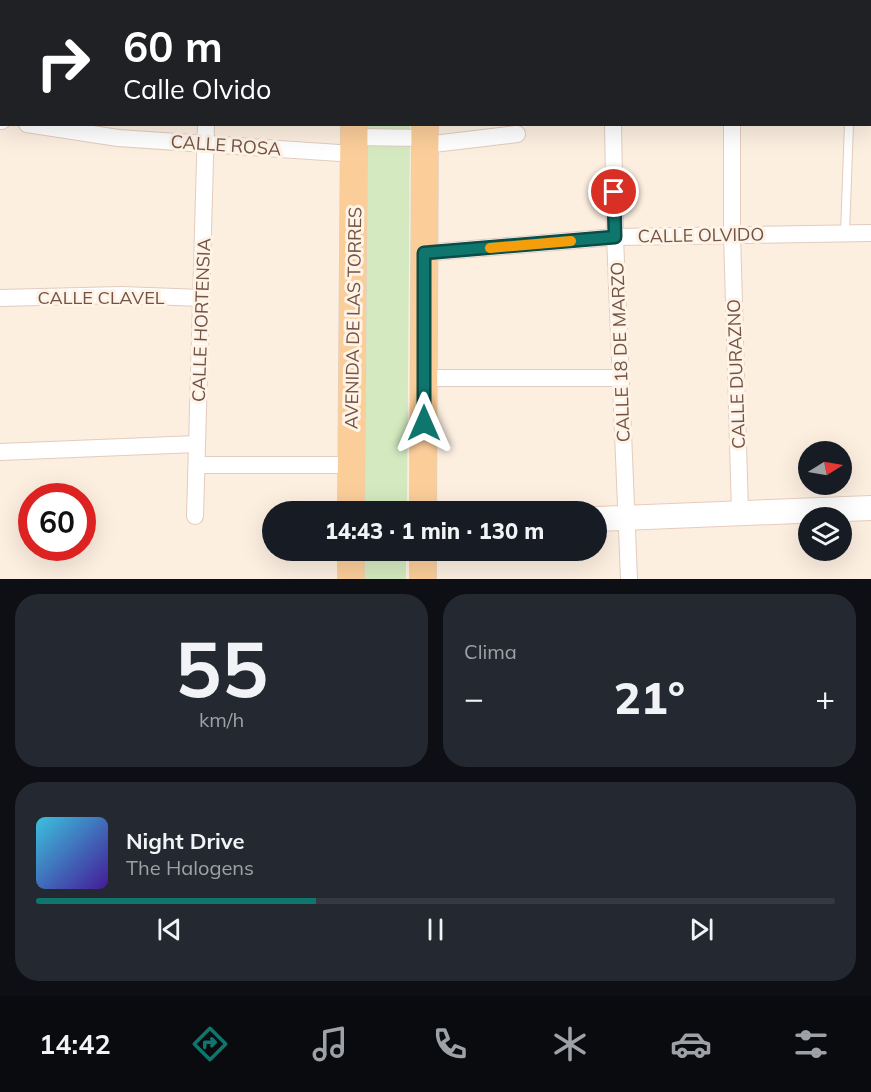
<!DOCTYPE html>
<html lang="es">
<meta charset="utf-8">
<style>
:root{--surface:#171b24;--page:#242831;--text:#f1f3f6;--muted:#9ea1a6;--line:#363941;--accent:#0f766e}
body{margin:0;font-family:Mulish,sans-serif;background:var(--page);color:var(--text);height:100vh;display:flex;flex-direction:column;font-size:22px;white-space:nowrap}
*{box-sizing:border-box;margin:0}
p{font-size:20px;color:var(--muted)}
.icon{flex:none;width:33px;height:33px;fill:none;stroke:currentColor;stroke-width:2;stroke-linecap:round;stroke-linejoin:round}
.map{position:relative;height:579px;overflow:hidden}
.sheet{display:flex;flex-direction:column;gap:15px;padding:15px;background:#0d0f14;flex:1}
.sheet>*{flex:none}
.hud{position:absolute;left:0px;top:0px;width:872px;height:126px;box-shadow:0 6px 24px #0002;background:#202124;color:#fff;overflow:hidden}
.needle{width:39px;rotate:79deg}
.buttons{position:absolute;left:798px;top:441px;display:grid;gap:12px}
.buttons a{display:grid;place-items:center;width:54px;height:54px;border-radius:50%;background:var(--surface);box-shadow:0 6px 24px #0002;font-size:30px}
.speed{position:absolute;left:18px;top:483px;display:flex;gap:12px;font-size:30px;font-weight:700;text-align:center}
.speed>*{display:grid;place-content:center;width:78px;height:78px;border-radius:50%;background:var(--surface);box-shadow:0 6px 24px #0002;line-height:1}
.speed .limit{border:9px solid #d22;background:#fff;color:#111}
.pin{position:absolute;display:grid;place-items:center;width:51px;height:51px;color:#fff;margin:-26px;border:3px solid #fff;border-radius:50%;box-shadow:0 2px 6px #0007}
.me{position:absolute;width:66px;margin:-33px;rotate:0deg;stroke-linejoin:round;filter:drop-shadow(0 0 4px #0008)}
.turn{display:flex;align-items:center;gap:21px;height:126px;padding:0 24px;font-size:27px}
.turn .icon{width:78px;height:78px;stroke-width:2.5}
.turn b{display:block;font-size:42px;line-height:51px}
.big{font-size:45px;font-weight:800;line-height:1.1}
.sheet .card{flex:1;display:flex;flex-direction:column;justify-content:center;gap:9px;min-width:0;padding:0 21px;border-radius:24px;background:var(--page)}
.sheet .dial{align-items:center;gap:0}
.dial b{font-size:78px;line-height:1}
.song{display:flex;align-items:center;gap:18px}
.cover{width:72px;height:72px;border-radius:9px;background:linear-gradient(135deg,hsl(190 70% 55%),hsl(260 70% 35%))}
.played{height:6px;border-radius:3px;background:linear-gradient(90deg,var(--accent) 35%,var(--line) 35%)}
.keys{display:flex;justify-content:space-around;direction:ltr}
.heat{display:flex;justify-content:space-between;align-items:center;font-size:33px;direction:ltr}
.sheet .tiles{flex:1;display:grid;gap:15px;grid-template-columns:1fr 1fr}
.card:last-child{grid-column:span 2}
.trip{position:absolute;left:262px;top:501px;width:345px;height:60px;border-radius:30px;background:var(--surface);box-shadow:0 6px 24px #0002;font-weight:800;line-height:60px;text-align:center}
.tabs{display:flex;height:96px;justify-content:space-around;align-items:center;background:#090b0e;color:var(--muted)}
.tabs .icon{width:42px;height:42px}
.tabs .active{color:var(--accent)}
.tabs b{font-size:27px;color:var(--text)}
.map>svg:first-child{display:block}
.green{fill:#d4e9bf}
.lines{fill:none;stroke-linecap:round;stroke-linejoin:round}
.lane-casing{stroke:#e2ccbf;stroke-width:10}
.street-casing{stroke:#e2ccbf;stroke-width:18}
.secondary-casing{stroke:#e7ccbc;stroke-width:26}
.primary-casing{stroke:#dad2cf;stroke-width:28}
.lane{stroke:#fff;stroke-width:8}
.street{stroke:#fff;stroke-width:16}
.secondary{stroke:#fff;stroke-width:24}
.primary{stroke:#facd99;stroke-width:27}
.route-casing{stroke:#0a4d48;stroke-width:15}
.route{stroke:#0f766e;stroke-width:10}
.slow{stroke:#f59e0b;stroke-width:10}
.labels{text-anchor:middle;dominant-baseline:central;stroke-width:6;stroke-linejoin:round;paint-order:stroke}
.street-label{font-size:18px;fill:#725348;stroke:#fff3e6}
</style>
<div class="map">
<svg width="871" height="579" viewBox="0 0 871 579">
<rect width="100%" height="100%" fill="#fcefe0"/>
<g class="green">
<path d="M358 125H410L407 511 356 512Z"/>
<rect x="355" y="551" width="51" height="28"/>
</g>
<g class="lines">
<g class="lane-casing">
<g id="lane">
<path d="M854 2V0"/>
<path d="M845 233 849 124"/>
</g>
</g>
<g class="street-casing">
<g id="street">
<path d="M611 0V2"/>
<path d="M0 1 82 0"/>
<path d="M210 2V0"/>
<path d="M0 121H2"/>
<path d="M27 124 118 138 354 154"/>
<path d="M613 124 615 237 629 579"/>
<path d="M732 124V234L740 513"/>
<path d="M354 137 425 138"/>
<path d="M425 145 517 134"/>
<path d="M424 253 615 237 871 233"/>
<path d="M0 298 122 295 202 298"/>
<path d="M424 378H621"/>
<path d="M0 452 197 444"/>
<path d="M197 465H352"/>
<path d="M195 516 206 124"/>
</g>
</g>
<g class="secondary-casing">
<path id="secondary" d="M597 519 871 508"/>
</g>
<g class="primary-casing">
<g id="primary">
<path d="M355 2V0"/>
<path d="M425 2V0"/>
<path d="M351 512 354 124"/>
<path d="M423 512 425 124"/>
<path d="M351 579V550"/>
<path d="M423 579V550"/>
</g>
</g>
<use href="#lane" class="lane"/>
<use href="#street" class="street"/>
<use href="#secondary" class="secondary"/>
<use href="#primary" class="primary"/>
</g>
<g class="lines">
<g class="route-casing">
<path id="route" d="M424 423V253L615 237 614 192"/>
</g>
<use href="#route" class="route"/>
<path class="slow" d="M490 248 571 241"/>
</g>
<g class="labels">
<g class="street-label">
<text transform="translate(226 145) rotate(4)">CALLE ROSA</text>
<text transform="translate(701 235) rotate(-1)">CALLE OLVIDO</text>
<text x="101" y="297">CALLE CLAVEL</text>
<text transform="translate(353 318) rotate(-89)">AVENIDA DE LAS TORRES</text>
<text transform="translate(201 320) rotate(-88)">CALLE HORTENSIA</text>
<text transform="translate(620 352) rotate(-92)">CALLE 18 DE MARZO</text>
<text transform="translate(736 374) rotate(-92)">CALLE DURAZNO</text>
</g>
</g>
</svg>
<div class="buttons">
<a><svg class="needle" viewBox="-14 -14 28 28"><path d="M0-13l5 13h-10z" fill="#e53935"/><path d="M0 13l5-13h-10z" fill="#9ea1a6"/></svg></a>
<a><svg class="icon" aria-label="layers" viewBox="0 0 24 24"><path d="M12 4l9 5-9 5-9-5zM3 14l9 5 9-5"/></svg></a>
</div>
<div class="speed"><div class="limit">60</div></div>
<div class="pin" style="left:614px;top:192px;background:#d93025"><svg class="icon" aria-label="arrive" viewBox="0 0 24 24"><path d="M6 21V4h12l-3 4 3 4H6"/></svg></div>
<svg class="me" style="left:424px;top:423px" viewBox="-20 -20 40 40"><path d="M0-17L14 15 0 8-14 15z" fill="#0f766e" stroke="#fff" stroke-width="4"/></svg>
<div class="trip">14:43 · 1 min · 130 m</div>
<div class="hud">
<div class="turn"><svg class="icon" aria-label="right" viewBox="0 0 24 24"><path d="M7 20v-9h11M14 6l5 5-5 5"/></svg><div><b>60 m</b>Calle Olvido</div></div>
</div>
</div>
<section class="sheet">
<div class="tiles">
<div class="card dial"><b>55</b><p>km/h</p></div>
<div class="card"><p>Clima</p>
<div class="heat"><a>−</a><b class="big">21°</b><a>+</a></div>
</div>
<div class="card">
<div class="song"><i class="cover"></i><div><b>Night Drive</b><p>The Halogens</p></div></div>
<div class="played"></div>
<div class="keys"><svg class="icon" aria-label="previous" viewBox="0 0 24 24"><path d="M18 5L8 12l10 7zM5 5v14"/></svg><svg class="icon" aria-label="pause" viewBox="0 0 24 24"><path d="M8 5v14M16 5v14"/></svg><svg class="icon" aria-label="next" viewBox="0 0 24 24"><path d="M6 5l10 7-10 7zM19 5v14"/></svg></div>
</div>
</div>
</section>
<nav class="tabs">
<b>14:42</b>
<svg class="icon active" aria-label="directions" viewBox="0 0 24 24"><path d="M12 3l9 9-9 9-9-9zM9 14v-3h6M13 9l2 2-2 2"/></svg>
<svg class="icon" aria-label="music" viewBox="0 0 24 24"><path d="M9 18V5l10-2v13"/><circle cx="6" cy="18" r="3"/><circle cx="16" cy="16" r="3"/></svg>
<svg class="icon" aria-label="phone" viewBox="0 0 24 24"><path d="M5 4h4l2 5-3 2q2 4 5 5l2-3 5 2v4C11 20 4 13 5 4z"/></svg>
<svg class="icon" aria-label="climate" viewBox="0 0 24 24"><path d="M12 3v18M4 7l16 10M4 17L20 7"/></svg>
<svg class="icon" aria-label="car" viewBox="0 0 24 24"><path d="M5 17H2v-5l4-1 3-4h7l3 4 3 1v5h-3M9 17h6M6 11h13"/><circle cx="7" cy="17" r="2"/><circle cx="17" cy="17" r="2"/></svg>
<svg class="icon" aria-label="filters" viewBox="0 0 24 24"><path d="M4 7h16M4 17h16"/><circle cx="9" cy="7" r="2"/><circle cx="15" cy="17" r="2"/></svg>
</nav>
